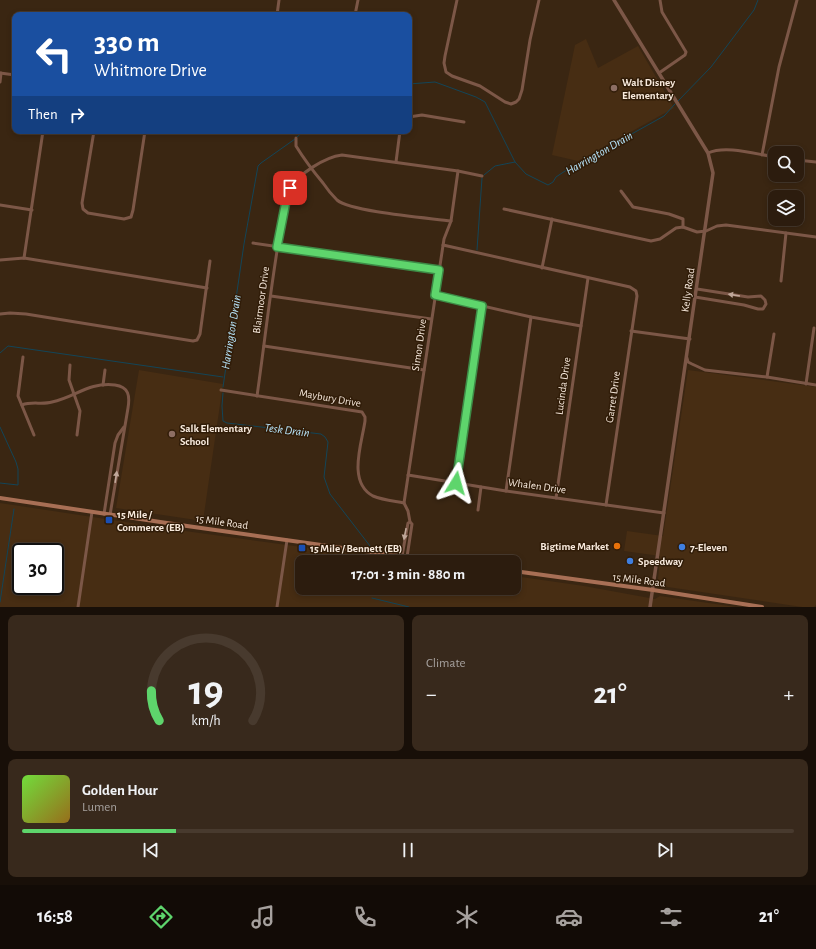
<!DOCTYPE html>
<meta charset="utf-8">
<style>
:root{--surface:#2c1c0e;--page:#38291c;--text:#f1f3f6;--muted:#a6a19e;--line:#483a2e;--accent:#5ed56c}
body{margin:0;font-family:"Alegreya Sans",sans-serif;background:var(--page);color:var(--text);height:100vh;display:flex;flex-direction:column;font-size:15px;white-space:nowrap}
*{box-sizing:border-box;margin:0}
p{font-size:13px;color:var(--muted)}
.icon{flex:none;width:22px;height:22px;fill:none;stroke:currentColor;stroke-width:2;stroke-linecap:round;stroke-linejoin:round}
.map{position:relative;height:607px;overflow:hidden}
.sheet{display:flex;flex-direction:column;gap:8px;padding:8px;background:#180f08;flex:1}
.sheet>*{flex:none}
.banner{position:absolute;left:12px;top:12px;width:400px;height:122px;border-radius:8px;box-shadow:0 2px 6px #0003,0 0 0 1px var(--line);background:#1a4fa0;color:#fff;overflow:hidden}
.buttons{position:absolute;left:768px;top:146px;display:grid;gap:8px}
.buttons a{display:grid;place-items:center;width:36px;height:36px;border-radius:8px;background:var(--surface);box-shadow:0 2px 6px #0003,0 0 0 1px var(--line);font-size:20px}
.speed{position:absolute;left:12px;top:543px;display:flex;gap:8px;font-size:20px;font-weight:700;text-align:center}
.speed>*{display:grid;place-content:center;width:52px;height:52px;border-radius:50%;background:var(--surface);box-shadow:0 2px 6px #0003,0 0 0 1px var(--line);line-height:1}
.speed .limit{border:2px solid #111;border-radius:6px;background:#fff;color:#111}
.pin{position:absolute;display:grid;place-items:center;width:34px;height:34px;color:#fff;margin:-17px;border-radius:8px;box-shadow:0 2px 6px #0006}
.me{position:absolute;width:44px;margin:-22px;rotate:8deg;stroke-linejoin:round;filter:drop-shadow(0 0 3px #0008)}
.turn{display:flex;align-items:center;gap:14px;height:84px;padding:0 16px;font-size:18px}
.turn .icon{width:52px;height:52px;stroke-width:2.5}
.turn b{display:block;font-size:28px;line-height:34px}
.then{display:flex;align-items:center;height:38px;padding:0 16px;background:#0003;gap:8px;font-size:15px}
.big{font-size:30px;font-weight:700;line-height:1.1}
.sheet .tile{flex:1;display:flex;flex-direction:column;justify-content:center;gap:6px;min-width:0;padding:0 14px;border-radius:8px;background:var(--page)}
.sheet .dial{align-items:center;gap:0}
.dial svg{height:104px;overflow:visible;fill:none;stroke:var(--line);stroke-width:7;stroke-linecap:round;text-anchor:middle}
.dial text{fill:var(--text);stroke:none}
.song{display:flex;align-items:center;gap:12px}
.cover{width:48px;height:48px;border-radius:6px;background:linear-gradient(135deg,hsl(100 70% 55%),hsl(40 70% 35%))}
.played{height:4px;border-radius:2px;background:linear-gradient(90deg,var(--accent) 20%,var(--line) 20%)}
.keys{display:flex;justify-content:space-around;direction:ltr}
.heat{display:flex;justify-content:space-between;align-items:center;font-size:22px;direction:ltr}
.sheet .tiles{flex:1;display:grid;gap:8px;grid-template-columns:1fr 1fr}
.tile:last-child{grid-column:span 2}
.trip{position:absolute;left:295px;top:555px;width:226px;height:40px;border-radius:8px;background:var(--surface);box-shadow:0 2px 6px #0003,0 0 0 1px var(--line);font-weight:700;line-height:40px;text-align:center}
.dock{display:flex;height:64px;justify-content:space-around;align-items:center;background:#120b06;color:var(--muted)}
.dock .icon{width:28px;height:28px}
.dock .current{color:var(--accent)}
.dock b{font-size:18px;color:var(--text)}
.map>svg:first-child{display:block}
.built{fill:#472d13;fill-rule:evenodd}
.lines{fill:none;stroke-linecap:round;stroke-linejoin:round}
.stream{stroke:#134558;stroke-width:1}
.minor{stroke:#7c5747;stroke-width:3}
.tertiary{stroke:#7c5747;stroke-width:3.5}
.secondary{stroke:#a86f55;stroke-width:4}
.oneway{fill:#c0a89a}
.route-casing{stroke:#3d8a46;stroke-width:10}
.route{stroke:#5ed56c;stroke-width:7}
.education-dot{fill:#8d6e63;stroke:#301c08;stroke-width:1.5}
.transit-dot{fill:#1a4fb4;stroke:#301c08;stroke-width:1.5}
.food-dot{fill:#e8710a;stroke:#301c08;stroke-width:1.5}
.shop-dot{fill:#3f7fe0;stroke:#301c08;stroke-width:1.5}
.labels{text-anchor:middle;dominant-baseline:central;stroke-width:3;stroke-linejoin:round;paint-order:stroke}
.poi-label{font-size:11px;font-weight:bold;fill:#f8eadd;stroke:#301c08;text-anchor:start}
.street-label{font-size:11px;fill:#f8eadd;stroke:#301c08}
.water-label{font-size:12px;font-style:italic;fill:#b8e5fb;stroke:#301c08}
</style>
<div class="map">
<svg width="816" height="607" viewBox="0 0 816 607">
<rect width="100%" height="100%" fill="#3a2612"/>
<g class="built">
<path d="M586 39 598 68 638 46 674 108 578 161 552 155 575 45Z"/>
<path d="M139 370 223 384 203 521 116 508Z"/>
<path d="M688 370 816 387V605L814 607H802L661 586 659 585 658 580 660 556 624 551 627 531 663 536Z"/>
<path d="M0 503 185 531 411 562H302V588H514V576L584 586 655 599 660 596 736 607H0ZM21 552H55V586H21Z"/>
</g>
<g class="lines">
<g class="stream">
<path d="M409 84 435 82 476 97 485 102 515 162 526 174 548 185 553 182 556 177 565 171 664 116 675 104"/>
<path d="M678 101 711 67 754 10 758 0"/>
<path d="M297 137 304 131"/>
<path d="M484 175 495 166 515 162"/>
<path d="M477 250 482 178"/>
<path d="M0 353 8 346 223 377"/>
<path d="M223 387 244 244 258 166 261 163 295 139"/>
<path d="M223 393 222 406 223 421 227 423 321 434 325 437 328 442 324 477 330 494 370 546"/>
<path d="M0 427 16 462 18 469V485L0 483"/>
<path d="M372 598 409 607"/>
<path d="M0 602 14 509"/>
</g>
<g class="minor">
<path d="M457 0 445 56 444 63 446 72 452 76 480 86 505 102 511 104 516 102 519 99 522 90 530 40 539 0"/>
<path d="M277 15 279 0"/>
<path d="M355 15 358 0"/>
<path d="M0 73 15 75"/>
<path d="M659 73 685 55 686 52 662 12 660 0"/>
<path d="M0 82 1 73"/>
<path d="M409 117 422 115 464 122"/>
<path d="M94 131 82 203 83 209 88 213 124 219 131 217 133 210 145 131"/>
<path d="M296 138V146C304 159 313 171 323 183 327 189 332 195 337 200 351 212 429 218 451 221"/>
<path d="M708 153C726 145 755 154 775 157"/>
<path d="M762 155 779 67 797 0"/>
<path d="M797 160 816 162"/>
<path d="M396 162 400 131"/>
<path d="M621 191 633 207 669 214 683 219V227"/>
<path d="M0 205 32 210"/>
<path d="M504 209 651 241 660 239 676 228 683 227 697 232 706 231 717 226 726 225 816 237"/>
<path d="M253 243 439 270"/>
<path d="M443 245 630 287 636 291 637 296 606 505"/>
<path d="M24 258 43 131"/>
<path d="M0 260 24 258 207 288"/>
<path d="M542 268 552 219"/>
<path d="M781 281 786 233"/>
<path d="M435 295 531 317 581 326"/>
<path d="M271 296 431 319"/>
<path d="M695 297 744 305 758 309H763L766 304 765 300 761 296 748 297 697 289"/>
<path d="M0 314 10 313 26 314 193 341 197 340 200 334 210 261"/>
<path d="M631 331 690 339"/>
<path d="M264 346 424 370"/>
<path d="M23 357 18 396 34 435"/>
<path d="M687 358 688 362 692 364 705 370 767 377 816 385"/>
<path d="M70 365 69 380 80 411 77 435"/>
<path d="M767 377 774 334"/>
<path d="M806 384 814 328"/>
<path d="M103 385 105 370"/>
<path d="M221 390 362 412 365 417V421C362 443 347 482 373 496 383 500 394 501 404 503"/>
<path d="M257 396C265 340 271 283 281 227 284 215 284 200 290 189 298 174 325 157 342 155L458 171 482 176"/>
<path d="M22 405C32 401 42 405 52 402 76 397 88 382 115 385 129 387 130 396 128 408L110 515"/>
<path d="M408 475 506 491 664 513"/>
<path d="M456 483 482 306"/>
<path d="M506 491 531 317"/>
<path d="M556 498 588 278"/>
<path d="M478 510 481 487"/>
<path d="M104 514 115 443 118 435 124 427"/>
<path d="M410 522 408 511 404 503 444 239 451 221 458 171"/>
<path d="M402 556 408 523 410 522 412 524 407 557"/>
<path d="M78 607 92 512"/>
<path d="M277 607 287 540"/>
</g>
<path class="tertiary" d="M614 0 708 153 713 173 650 607"/>
<g class="secondary">
<path d="M0 498 187 526 442 562"/>
<path d="M514 571 653 590 762 607"/>
</g>
</g>
<defs><path id="oneway-solid" d="M-6-.8H1V-3.2L6.5 0L1 3.2V.8H-6Z"/></defs>
<g class="oneway">
<use href="#oneway-solid" transform="translate(734 295) rotate(-171)"/>
<use href="#oneway-solid" transform="translate(116 477) rotate(-81)"/>
<use href="#oneway-solid" transform="translate(405 534) rotate(101)"/>
</g>
<g class="lines">
<g class="route-casing">
<path id="route" d="M290 188 287 196 277 247 439 270 435 295 482 306 456 483"/>
</g>
<use href="#route" class="route"/>
</g>
<g class="education-dot">
<circle cx="614" cy="88" r="4"/>
<circle cx="172" cy="434" r="4"/>
</g>
<g class="transit-dot">
<rect x="105" y="516" width="8" height="8" rx="2"/>
<rect x="298" y="544" width="8" height="8" rx="2"/>
</g>
<circle class="food-dot" cx="617" cy="546" r="4"/>
<g class="shop-dot">
<circle cx="682" cy="547" r="4"/>
<circle cx="630" cy="561" r="4"/>
</g>
<g class="labels">
<g class="poi-label">
<text x="622" y="82">Walt Disney<tspan x="622" dy="13">Elementary</tspan></text>
<text x="180" y="428">Salk Elementary<tspan x="180" dy="13">School</tspan></text>
<text x="117" y="514">15 Mile /<tspan x="117" dy="13">Commerce (EB)</tspan></text>
<text x="609" y="546" text-anchor="end">Bigtime Market</text>
<text x="690" y="547">7-Eleven</text>
<text x="310" y="548">15 Mile / Bennett (EB)</text>
<text x="638" y="561">Speedway</text>
</g>
<g class="street-label">
<text transform="translate(688 290) rotate(-82)">Kelly Road</text>
<text transform="translate(261 300) rotate(-82)">Blairmoor Drive</text>
<text transform="translate(419 345) rotate(-82)">Simon Drive</text>
<text transform="translate(563 386) rotate(-82)">Lucinda Drive</text>
<text transform="translate(613 397) rotate(-82)">Garret Drive</text>
<text transform="translate(330 398) rotate(10)">Maybury Drive</text>
<text transform="translate(537 486) rotate(8)">Whalen Drive</text>
<text transform="translate(222 522) rotate(8)">15 Mile Road</text>
<text transform="translate(639 580) rotate(7)">15 Mile Road</text>
</g>
<g class="water-label">
<text transform="translate(599 153) rotate(-30)">Harrington Drain</text>
<text transform="translate(231 332) rotate(-81)">Harrington Drain</text>
<text transform="translate(287 430) rotate(7)">Tesk Drain</text>
</g>
</g>
</svg>
<div class="buttons">
<a><svg class="icon" aria-label="search" viewBox="0 0 24 24"><circle cx="10" cy="10" r="6"/><path d="M15 15l6 6"/></svg></a>
<a><svg class="icon" aria-label="layers" viewBox="0 0 24 24"><path d="M12 4l9 5-9 5-9-5zM3 14l9 5 9-5"/></svg></a>
</div>
<div class="speed"><div class="limit">30</div></div>
<div class="pin" style="left:290px;top:188px;background:#d93025"><svg class="icon" aria-label="arrive" viewBox="0 0 24 24"><path d="M6 21V4h12l-3 4 3 4H6"/></svg></div>
<svg class="me" style="left:456px;top:483px" viewBox="-20 -20 40 40"><path d="M0-17L14 15 0 8-14 15z" fill="#5ed56c" stroke="#fff" stroke-width="4"/></svg>
<div class="trip">17:01 · 3 min · 880 m</div>
<div class="banner">
<div class="turn"><svg class="icon" aria-label="left" viewBox="0 0 24 24"><path d="M17 20v-9H6M10 6l-5 5 5 5"/></svg><div><b>330 m</b>Whitmore Drive</div></div>
<div class="then">Then<svg class="icon" aria-label="right" viewBox="0 0 24 24"><path d="M7 20v-9h11M14 6l5 5-5 5"/></svg></div>
</div>
</div>
<section class="sheet">
<div class="tiles">
<div class="tile dial"><svg viewBox="0 0 100 80">
<path d="M14 69A42 42 0 1 1 86 69"/>
<path d="M14 69A42 42 0 0 1 8 46" stroke="#5ed56c"/>
<text x="50" y="56" font-size="32" font-weight="700">19</text>
<text x="50" y="72" font-size="11">km/h</text>
</svg></div>
<div class="tile"><p>Climate</p>
<div class="heat"><a>−</a><b class="big">21°</b><a>+</a></div>
</div>
<div class="tile">
<div class="song"><i class="cover"></i><div><b>Golden Hour</b><p>Lumen</p></div></div>
<div class="played"></div>
<div class="keys"><svg class="icon" aria-label="previous" viewBox="0 0 24 24"><path d="M18 5L8 12l10 7zM5 5v14"/></svg><svg class="icon" aria-label="pause" viewBox="0 0 24 24"><path d="M8 5v14M16 5v14"/></svg><svg class="icon" aria-label="next" viewBox="0 0 24 24"><path d="M6 5l10 7-10 7zM19 5v14"/></svg></div>
</div>
</div>
</section>
<nav class="dock">
<b>16:58</b>
<svg class="icon current" aria-label="directions" viewBox="0 0 24 24"><path d="M12 3l9 9-9 9-9-9zM9 14v-3h6M13 9l2 2-2 2"/></svg>
<svg class="icon" aria-label="music" viewBox="0 0 24 24"><path d="M9 18V5l10-2v13"/><circle cx="6" cy="18" r="3"/><circle cx="16" cy="16" r="3"/></svg>
<svg class="icon" aria-label="phone" viewBox="0 0 24 24"><path d="M5 4h4l2 5-3 2q2 4 5 5l2-3 5 2v4C11 20 4 13 5 4z"/></svg>
<svg class="icon" aria-label="climate" viewBox="0 0 24 24"><path d="M12 3v18M4 7l16 10M4 17L20 7"/></svg>
<svg class="icon" aria-label="car" viewBox="0 0 24 24"><path d="M5 17H2v-5l4-1 3-4h7l3 4 3 1v5h-3M9 17h6M6 11h13"/><circle cx="7" cy="17" r="2"/><circle cx="17" cy="17" r="2"/></svg>
<svg class="icon" aria-label="filters" viewBox="0 0 24 24"><path d="M4 7h16M4 17h16"/><circle cx="9" cy="7" r="2"/><circle cx="15" cy="17" r="2"/></svg>
<b>21°</b>
</nav>
